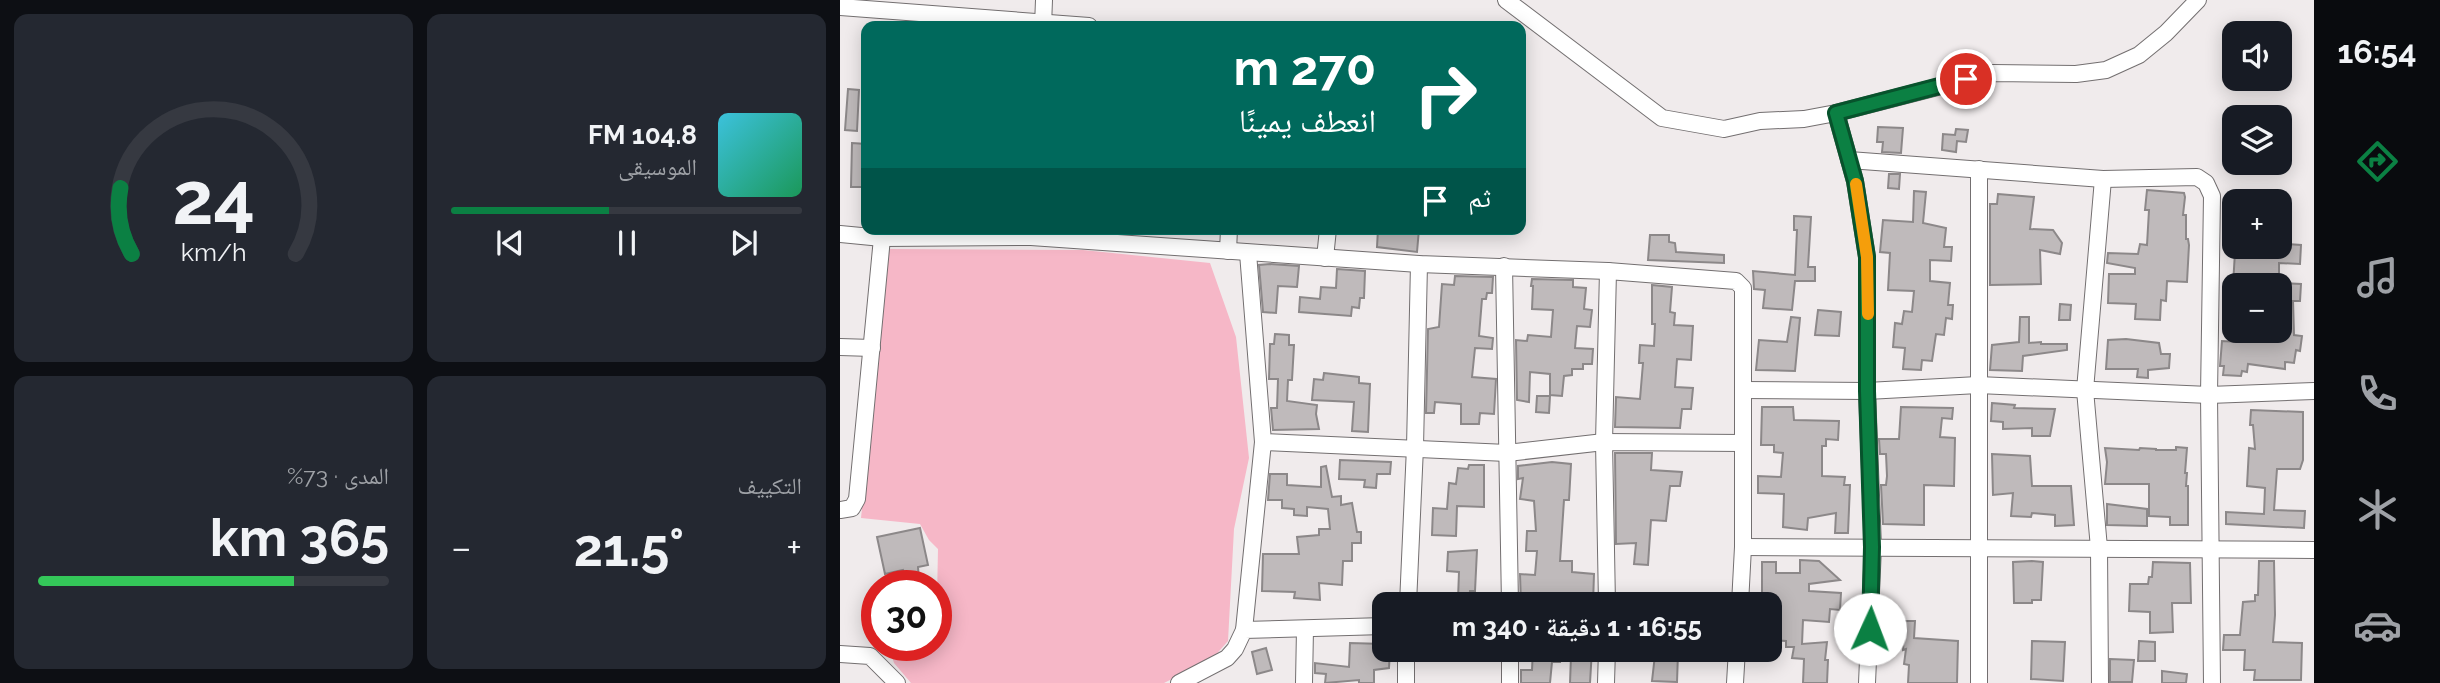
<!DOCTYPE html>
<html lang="ar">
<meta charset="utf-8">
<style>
:root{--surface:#171b24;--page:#242831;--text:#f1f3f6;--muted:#9ea1a6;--line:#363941;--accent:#0b8043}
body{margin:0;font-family:Raleway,"Noto Naskh Arabic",sans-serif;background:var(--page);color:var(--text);direction:rtl;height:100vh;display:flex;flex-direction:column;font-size:26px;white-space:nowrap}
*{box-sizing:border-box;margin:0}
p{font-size:23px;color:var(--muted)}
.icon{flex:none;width:38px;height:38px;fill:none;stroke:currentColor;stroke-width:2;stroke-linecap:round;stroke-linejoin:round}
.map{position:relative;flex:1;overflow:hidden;direction:ltr}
.panel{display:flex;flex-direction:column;gap:14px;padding:14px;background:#0d0f14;width:840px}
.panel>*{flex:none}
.banner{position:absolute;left:21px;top:21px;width:665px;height:214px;border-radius:14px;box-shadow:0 4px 18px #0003;direction:rtl;background:#00695c;color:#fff;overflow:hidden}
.fabs{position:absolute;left:1382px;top:21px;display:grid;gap:14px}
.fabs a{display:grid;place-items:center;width:70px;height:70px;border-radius:14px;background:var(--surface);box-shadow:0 4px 18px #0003;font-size:35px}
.speed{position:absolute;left:21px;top:570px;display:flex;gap:14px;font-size:35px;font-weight:700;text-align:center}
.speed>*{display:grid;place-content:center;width:91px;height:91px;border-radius:50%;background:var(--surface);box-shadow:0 4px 18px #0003;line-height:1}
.speed .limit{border:10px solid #d22;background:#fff;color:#111}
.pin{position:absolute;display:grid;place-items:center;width:60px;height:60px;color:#fff;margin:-30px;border:4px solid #fff;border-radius:50%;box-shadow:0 2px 7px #0007}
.me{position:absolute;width:77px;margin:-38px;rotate:2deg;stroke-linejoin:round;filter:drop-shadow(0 0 5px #0008)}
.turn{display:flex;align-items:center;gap:24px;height:147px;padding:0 35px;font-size:32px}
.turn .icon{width:91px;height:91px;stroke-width:2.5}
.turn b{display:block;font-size:49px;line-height:60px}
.then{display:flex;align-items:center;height:66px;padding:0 35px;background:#0003;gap:14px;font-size:26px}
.big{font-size:52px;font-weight:700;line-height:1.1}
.panel .widget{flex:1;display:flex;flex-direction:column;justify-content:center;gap:10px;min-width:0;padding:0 24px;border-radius:14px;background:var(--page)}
.panel .dial{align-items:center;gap:0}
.dial svg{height:182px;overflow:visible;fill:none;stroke:var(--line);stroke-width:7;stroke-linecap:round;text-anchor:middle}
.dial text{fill:var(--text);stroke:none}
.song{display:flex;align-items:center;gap:21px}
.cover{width:84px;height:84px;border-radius:10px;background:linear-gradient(135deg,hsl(190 70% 55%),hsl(150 70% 35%))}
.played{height:7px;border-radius:4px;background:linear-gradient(90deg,var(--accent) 45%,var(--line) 45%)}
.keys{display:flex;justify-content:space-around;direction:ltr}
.heat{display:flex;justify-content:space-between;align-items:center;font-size:38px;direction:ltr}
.charge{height:10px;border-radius:5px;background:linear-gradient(90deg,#34c759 73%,var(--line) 0)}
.panel .tiles{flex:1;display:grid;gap:14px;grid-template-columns:repeat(2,1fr)}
.trip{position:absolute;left:532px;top:592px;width:410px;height:70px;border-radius:14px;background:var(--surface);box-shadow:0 4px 18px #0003;font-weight:700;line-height:70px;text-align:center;direction:rtl}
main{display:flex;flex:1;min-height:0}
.dock{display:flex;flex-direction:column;width:126px;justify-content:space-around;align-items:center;background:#090b0e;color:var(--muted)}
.dock .icon{width:49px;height:49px}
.dock .current{color:var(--accent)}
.dock b{font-size:32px;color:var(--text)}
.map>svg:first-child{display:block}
.green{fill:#f6b7c7}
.building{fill:#bfbabb;stroke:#8c8889;stroke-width:2}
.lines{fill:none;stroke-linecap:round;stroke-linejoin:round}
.minor-casing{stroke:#736f70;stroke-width:18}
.minor{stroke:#fff;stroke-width:16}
.route-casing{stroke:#07532c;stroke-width:18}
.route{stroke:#0b8043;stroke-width:12}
.slow{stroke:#f59e0b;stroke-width:12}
</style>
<main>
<nav class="dock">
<b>16:54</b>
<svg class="icon current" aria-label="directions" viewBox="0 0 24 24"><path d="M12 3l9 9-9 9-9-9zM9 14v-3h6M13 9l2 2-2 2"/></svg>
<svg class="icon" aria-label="music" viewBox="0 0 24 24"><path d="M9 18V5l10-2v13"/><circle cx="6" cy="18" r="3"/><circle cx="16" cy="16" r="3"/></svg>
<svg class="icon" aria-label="phone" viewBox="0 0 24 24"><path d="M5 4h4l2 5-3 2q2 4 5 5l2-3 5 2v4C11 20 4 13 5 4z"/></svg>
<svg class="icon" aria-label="climate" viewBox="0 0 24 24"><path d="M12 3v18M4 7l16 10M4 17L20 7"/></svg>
<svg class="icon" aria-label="car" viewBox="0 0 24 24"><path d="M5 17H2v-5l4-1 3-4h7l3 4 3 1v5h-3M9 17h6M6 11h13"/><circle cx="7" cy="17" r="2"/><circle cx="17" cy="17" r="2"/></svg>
</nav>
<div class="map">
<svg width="1474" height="683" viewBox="0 0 1474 683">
<rect width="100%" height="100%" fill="#f0ebec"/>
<path class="green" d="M49 249 243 250 370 263 396 337 409 458 394 529 388 641 373 658 324 683H71L54 663 49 646H96L98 549 89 540 80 524 21 518Z"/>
<g class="building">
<path d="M8 89 19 90 17 131 5 130Z"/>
<path d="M1038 127 1063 128 1061 153 1042 152 1043 142H1037Z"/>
<path d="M1116 129 1128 130 1126 142 1117 141 1116 152 1102 150 1103 134 1115 135Z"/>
<path d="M12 143 26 144 25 187H11Z"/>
<path d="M1049 174H1060L1059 189 1048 188Z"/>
<path d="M1307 190 1344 193 1345 197 1343 215H1346V239H1348L1349 245 1347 282 1327 281 1326 301 1321 300 1320 320 1295 319 1296 304 1268 303 1269 274H1295V268L1267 263 1268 253 1298 254 1300 244 1307 245 1309 210H1305Z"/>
<path d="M1074 191 1086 192 1083 223 1106 228 1104 247H1112L1111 261 1090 260V281L1110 283 1108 305H1113L1112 319 1106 318 1104 335 1096 334 1092 361 1082 360 1081 370 1063 369 1065 348 1053 347 1055 323 1062 324 1064 311 1072 312 1074 291 1048 290 1050 253 1040 252 1043 220 1073 222Z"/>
<path d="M1158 194 1194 197 1190 229 1213 230 1222 243 1220 254 1200 250 1201 284 1150 285V204H1157Z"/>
<path d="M954 216 971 217 968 267H975V281H955L952 310 923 308 925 290 914 289 913 271 955 275 957 230H954Z"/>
<path d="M538 229H579L577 252 537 247Z"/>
<path d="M810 235H829V242L835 243 836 252 884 255V263L808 260Z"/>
<path d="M1447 244 1461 245 1460 264 1439 263V285H1393L1395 252 1426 254 1427 247 1446 248Z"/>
<path d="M430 264 459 266 457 287 438 286 436 313 423 312 419 265Z"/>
<path d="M497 269 525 271 524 298H520L519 308 512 307 511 316 459 312 460 297 480 299 481 287 496 288Z"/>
<path d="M615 276 653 277 652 293H647L646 299H642L639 336 653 338 652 349 635 348 632 377 656 379 654 414 640 413 639 424H621V404L595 402 594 413H586L588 329 599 327 602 284 614 285Z"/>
<path d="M692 279 733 280V287L746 288 744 309 752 310 750 327 737 326 735 348 753 349 752 364H743V369H732V375L724 376 722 396 710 395V374L690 372 689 402 677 400 676 340 687 341 688 335 711 337 713 310 692 309 693 286H691Z"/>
<path d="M1440 283 1461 284 1460 301H1453L1454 335 1462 336 1460 351 1456 350 1454 363 1445 362V369L1408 364 1407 372 1402 371 1401 376 1383 375 1384 366H1380L1382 341 1400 342 1401 331 1440 333Z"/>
<path d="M812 285 832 287 830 312 835 313 834 325 853 326 851 360 837 359 835 387 853 388 851 409H842L840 428 775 427 776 397 800 399 803 363H799L800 345 814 346 815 324H812Z"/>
<path d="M1220 304 1231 305 1230 320H1219Z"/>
<path d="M978 310 1001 312 999 336 975 335Z"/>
<path d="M951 317 960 318 955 371 916 370 919 340 947 342Z"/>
<path d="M1180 317H1189V343L1201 342V344H1227V350L1183 356 1182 371 1150 370 1152 345 1179 342Z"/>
<path d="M435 334 449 335V345H454L452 380H448L447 401 477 405 476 414 479 429 433 430 431 408H437L438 379H429L430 344H434Z"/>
<path d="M1286 339 1319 343 1321 354H1330L1329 368 1308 370V378L1297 377 1298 369H1266L1268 340Z"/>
<path d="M484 373 519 377V383L530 384 528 432 512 431 514 402 472 400 474 379 483 380Z"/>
<path d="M697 396H710L709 413 696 412Z"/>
<path d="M1152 403 1175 405 1174 408 1215 409 1210 436H1192V428L1163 429V422L1151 421Z"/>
<path d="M922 407H953L954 420 999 421 998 440 986 439V446H982V476L1005 477 1004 485H1010L1008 533H995L996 513 968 518 967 530 943 527 944 494 918 493V476L941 477 943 453 934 452V445H921Z"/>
<path d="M1061 407 1113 408 1112 419 1102 418 1100 437 1115 438 1114 486 1084 485V525L1043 524 1041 485H1046L1047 476 1046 454H1040L1039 439H1059Z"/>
<path d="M1411 410 1463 412V460L1460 469H1437L1434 510 1465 511 1464 528 1386 524V512L1424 514 1425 488 1407 486 1409 448 1415 449 1413 425H1410Z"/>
<path d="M1336 447 1347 448 1345 473H1347L1346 486H1348V525H1330V517L1309 516V484H1265L1267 462 1265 448 1299 450 1300 448 1316 449V450H1336Z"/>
<path d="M775 453H812L811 470 842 472 840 486H830L826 521 811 520 808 565 794 564 796 543 776 544Z"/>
<path d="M1152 454 1190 456 1192 486H1231L1234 525 1215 526V515L1192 513 1191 517 1171 516 1173 493 1153 495Z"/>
<path d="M500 460 551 462 550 474H537L536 488 524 487 525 480 499 479Z"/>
<path d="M712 462 731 464 729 500H724L720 561H732V572L754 574 753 604H681L680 574 695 575 697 551H686L687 531H696L694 501 680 499 683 478 678 479V466Z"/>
<path d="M629 465H644V507L617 506 616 536 592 535 593 508 607 509 609 483 616 484 618 468 628 469Z"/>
<path d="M486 466 492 497 501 496V505L512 503 517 532H521V543H512V561H503L502 585 479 583 480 600 454 598 455 592 422 591 423 554H459L457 537 479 535V529H490L488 509 467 507V516L454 515V509L442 508V500H428L430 474H447V485L481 487V467Z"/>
<path d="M1267 504 1307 509V526L1267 525Z"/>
<path d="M80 528 88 565 78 567 79 581 73 584 69 582 63 570 45 574 37 537Z"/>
<path d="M637 550 635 591H630L629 600 618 599 619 572 607 571 608 552Z"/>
<path d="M960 560 979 561 1000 580 969 584V591L1001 593 1000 610 990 609 989 622 963 620 962 644 987 642 985 660H988L987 683H963L964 659 952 658 954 647H946V641L929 640 930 609 929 604H922V562H936V573H960Z"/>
<path d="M1192 561 1203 562 1201 600H1192V603H1174L1173 562Z"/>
<path d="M1419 561H1434L1435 615 1433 642 1462 643 1461 680H1414L1415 670H1404L1405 650H1383L1384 635H1400L1403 602 1415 601V595H1418Z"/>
<path d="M1313 562 1350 563 1351 603H1332L1333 632 1310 633V612L1289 611 1290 584H1308L1309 577H1312Z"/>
<path d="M1065 621H1075L1074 638 1118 641 1117 683H1068L1069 665 1064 664 1066 649 1063 650Z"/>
<path d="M1192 641 1225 642 1223 681 1191 679Z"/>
<path d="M1299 641 1315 642V661H1298Z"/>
<path d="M510 643 544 644V649H550L549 668 534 670V683H519V680L485 683 486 674 475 673V663L509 667Z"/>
<path d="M426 648 432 670 417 674 412 652Z"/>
<path d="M693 649H719L720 662H712L710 683H681V670H692Z"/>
<path d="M742 649H752L750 683H730L731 656 742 657Z"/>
<path d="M823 651 838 653 837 682 812 681 815 655 822 656Z"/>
<path d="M1270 659 1294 660 1292 682H1270Z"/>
<path d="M1322 671 1347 674 1346 683H1322Z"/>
</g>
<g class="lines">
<g class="minor-casing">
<g id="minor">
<path d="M666 0 822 118 884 129 920 121 964 119 996 113 1152 73 1236 74 1266 70 1299 55 1326 33 1358 0"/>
<path d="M0 7 249 26"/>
<path d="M203 26 204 0"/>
<path d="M996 113 1015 181 1027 257V391L1033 547 1027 683"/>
<path d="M1009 160 1263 179 1357 177 1366 183 1372 196 1369 395 1372 683"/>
<path d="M0 234 42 238 191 237 579 264 768 271 896 281 903 288V547L900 604"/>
<path d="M388 251 389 229"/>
<path d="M485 258 488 229"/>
<path d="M664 266 670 604"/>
<path d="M0 347 32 348"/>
<path d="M903 390 1027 391 1138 385 1369 395 1474 391"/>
<path d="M423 442 667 453 764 442 903 443"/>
<path d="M0 510 12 508 17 499 42 238"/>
<path d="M903 547 1474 550"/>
<path d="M568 604 575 447 579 264"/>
<path d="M767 604 764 442 768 271"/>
<path d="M404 630 423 442 408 253"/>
<path d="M0 654 30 656 57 683"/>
<path d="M339 683 387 658 395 649 404 630 544 626"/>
<path d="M464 683 465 629"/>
<path d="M566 683V649"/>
<path d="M670 683V649"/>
<path d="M766 683 767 649"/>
<path d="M895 683 897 649"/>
<path d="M1139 683V169"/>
<path d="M1260 683 1259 548 1245 390 1263 179"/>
</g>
</g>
<use href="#minor" class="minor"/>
</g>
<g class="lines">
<g class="route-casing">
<path id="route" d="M1030 629 1032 547 1027 391V257L1015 181 996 113 1126 79"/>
</g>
<use href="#route" class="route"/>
<path class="slow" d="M1016 184 1027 257 1028 314"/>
</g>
</svg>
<div class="fabs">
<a><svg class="icon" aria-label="sound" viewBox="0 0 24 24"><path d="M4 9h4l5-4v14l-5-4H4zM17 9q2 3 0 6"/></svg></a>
<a><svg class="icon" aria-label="layers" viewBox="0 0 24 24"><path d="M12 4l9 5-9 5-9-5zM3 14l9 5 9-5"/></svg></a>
<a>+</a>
<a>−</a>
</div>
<div class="speed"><div class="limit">30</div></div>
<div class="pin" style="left:1126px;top:79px;background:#d93025"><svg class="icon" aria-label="arrive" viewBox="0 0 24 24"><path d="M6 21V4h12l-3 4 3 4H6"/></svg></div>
<svg class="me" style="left:1030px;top:629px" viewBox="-20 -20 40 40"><circle r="19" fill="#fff"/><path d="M0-13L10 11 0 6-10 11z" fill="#0b8043"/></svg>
<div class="trip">16:55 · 1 دقيقة · 340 m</div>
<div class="banner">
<div class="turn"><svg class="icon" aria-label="right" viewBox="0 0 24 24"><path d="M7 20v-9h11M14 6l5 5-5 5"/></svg><div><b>270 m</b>انعطف يمينًا</div></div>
<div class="then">ثم<svg class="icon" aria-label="arrive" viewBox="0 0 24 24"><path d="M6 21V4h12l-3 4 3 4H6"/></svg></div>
</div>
</div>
<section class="panel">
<div class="tiles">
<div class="widget">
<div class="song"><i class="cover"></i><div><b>104.8 FM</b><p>الموسيقى</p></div></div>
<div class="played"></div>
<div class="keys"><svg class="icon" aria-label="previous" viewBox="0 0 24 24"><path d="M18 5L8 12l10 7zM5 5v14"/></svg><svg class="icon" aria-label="pause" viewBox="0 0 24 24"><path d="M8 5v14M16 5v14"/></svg><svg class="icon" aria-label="next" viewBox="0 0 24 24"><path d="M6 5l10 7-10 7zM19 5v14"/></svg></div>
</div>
<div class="widget dial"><svg viewBox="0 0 100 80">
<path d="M14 69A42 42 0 1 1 86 69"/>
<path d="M14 69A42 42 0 0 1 9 40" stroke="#0b8043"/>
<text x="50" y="56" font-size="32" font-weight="700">24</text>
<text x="50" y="72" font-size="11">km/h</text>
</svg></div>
<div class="widget"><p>التكييف</p>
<div class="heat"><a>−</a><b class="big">21.5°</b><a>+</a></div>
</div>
<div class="widget"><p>المدى · 73%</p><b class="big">365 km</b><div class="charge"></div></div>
</div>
</section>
</main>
